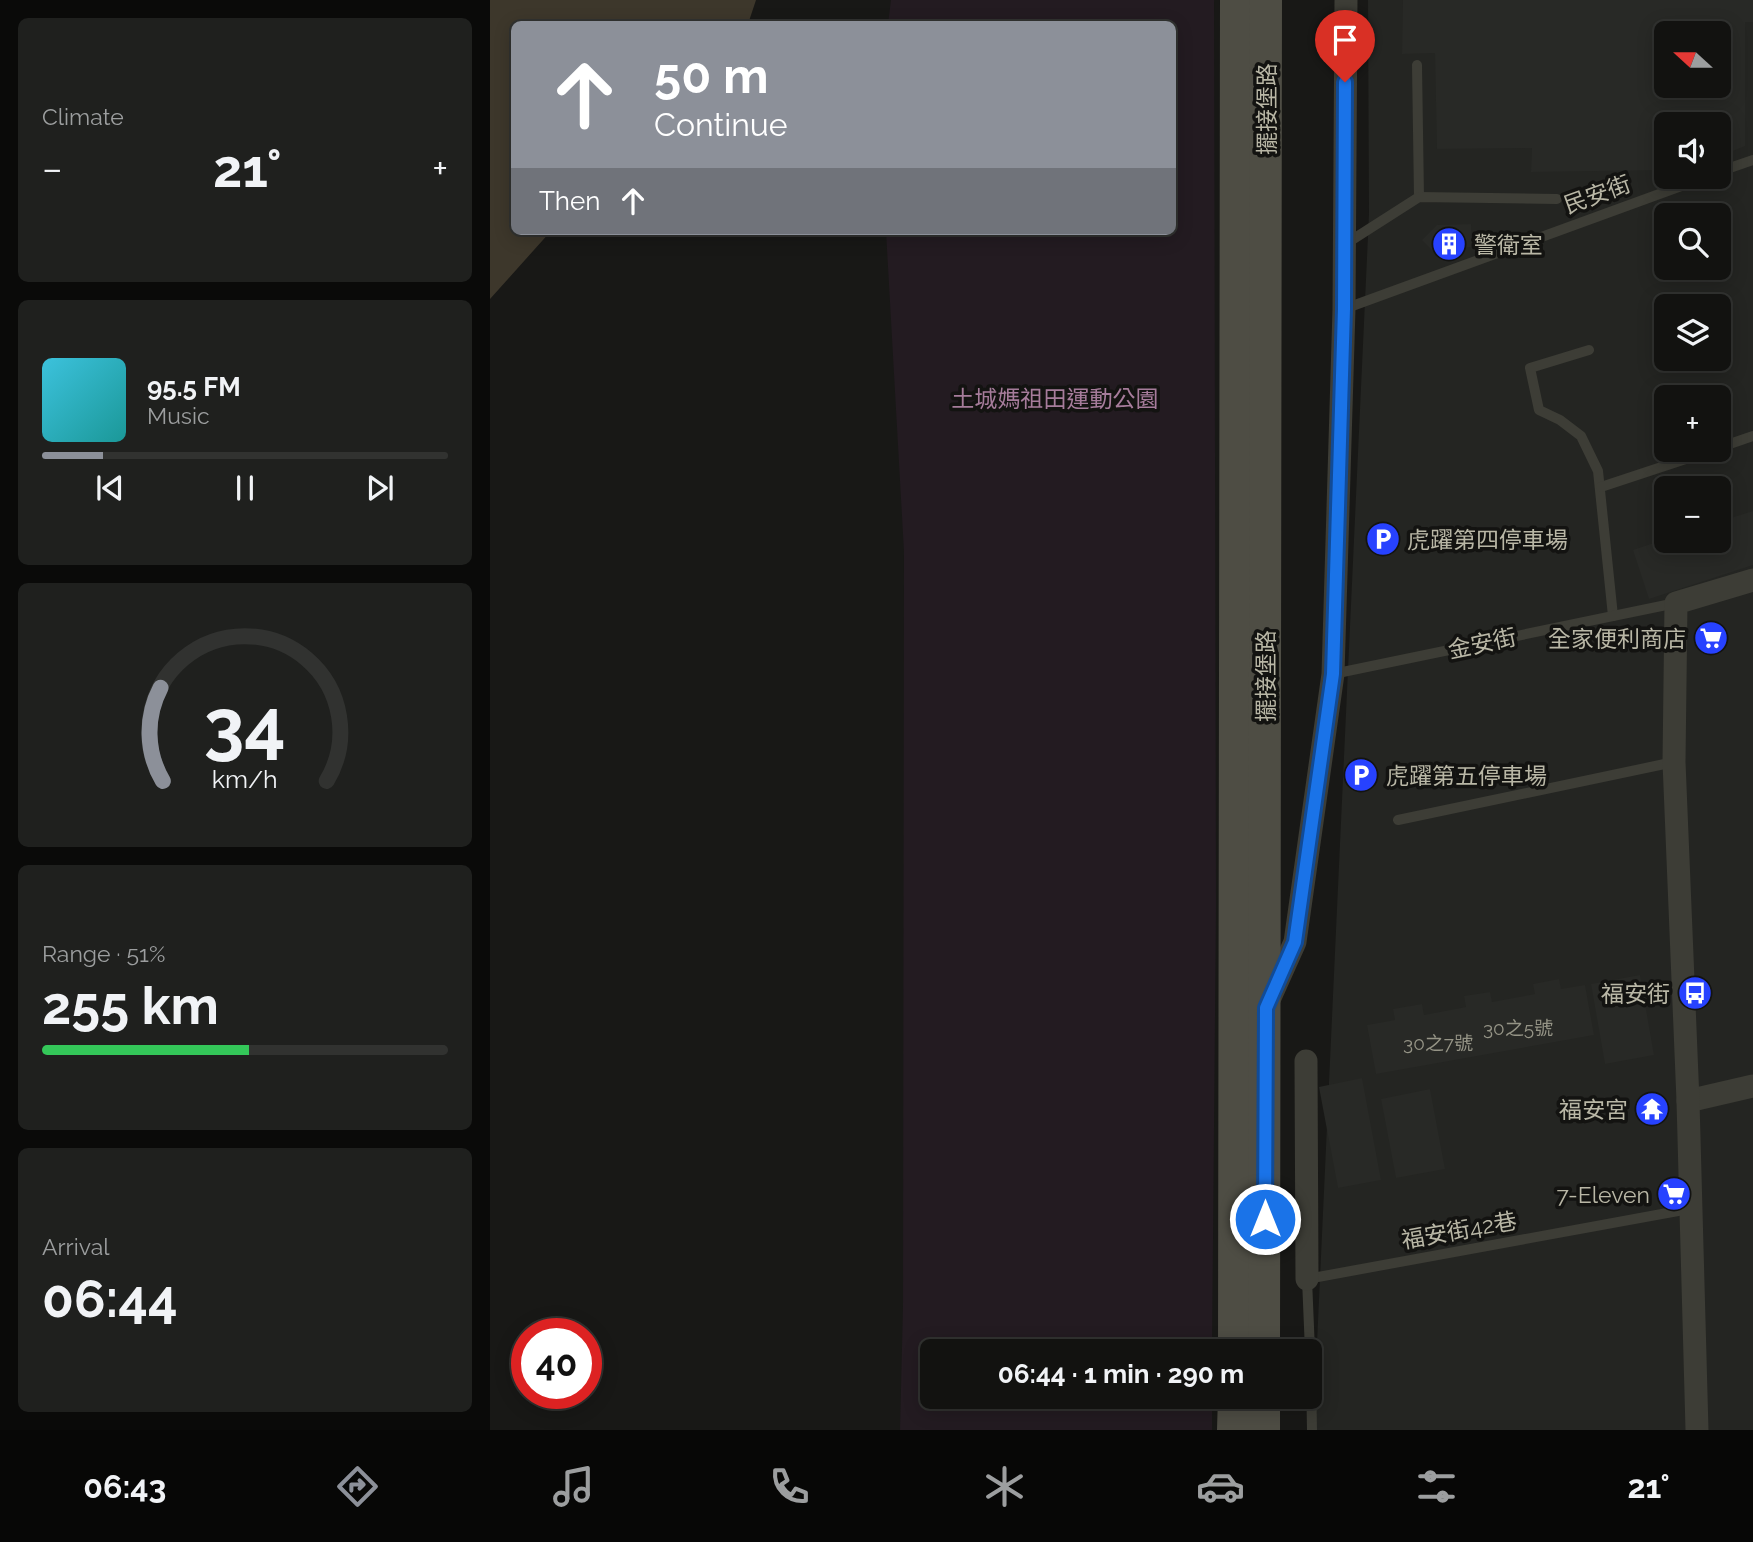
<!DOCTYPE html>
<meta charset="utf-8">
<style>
:root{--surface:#121210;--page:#1f201e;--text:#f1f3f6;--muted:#9c9e9f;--line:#313230;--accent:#8c9099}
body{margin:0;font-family:Raleway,"Noto Sans TC",sans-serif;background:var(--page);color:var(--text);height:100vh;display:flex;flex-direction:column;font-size:26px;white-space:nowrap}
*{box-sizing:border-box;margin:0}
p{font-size:23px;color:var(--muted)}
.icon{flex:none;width:38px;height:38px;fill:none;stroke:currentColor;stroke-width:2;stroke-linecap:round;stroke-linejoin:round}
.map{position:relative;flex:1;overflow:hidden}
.details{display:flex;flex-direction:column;gap:18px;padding:18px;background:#0a0a09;width:490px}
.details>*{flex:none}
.hud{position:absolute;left:21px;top:21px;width:665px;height:214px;border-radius:10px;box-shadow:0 4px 18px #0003,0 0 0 2px var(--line);background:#8c9099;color:#fff;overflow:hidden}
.needle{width:46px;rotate:291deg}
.buttons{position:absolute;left:1164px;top:21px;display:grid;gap:14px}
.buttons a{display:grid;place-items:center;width:77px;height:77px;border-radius:10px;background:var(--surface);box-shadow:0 4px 18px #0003,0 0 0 2px var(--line);font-size:35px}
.speed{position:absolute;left:21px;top:1318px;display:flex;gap:14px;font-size:35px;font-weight:700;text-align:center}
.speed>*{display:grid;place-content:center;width:91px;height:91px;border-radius:50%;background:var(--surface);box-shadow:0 4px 18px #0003,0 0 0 2px var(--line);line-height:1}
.speed .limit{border:10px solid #d22;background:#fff;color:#111}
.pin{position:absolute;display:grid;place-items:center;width:60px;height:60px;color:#fff;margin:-72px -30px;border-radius:50% 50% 50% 0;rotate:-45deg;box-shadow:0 0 7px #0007}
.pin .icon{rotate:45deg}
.me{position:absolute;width:77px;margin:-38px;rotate:0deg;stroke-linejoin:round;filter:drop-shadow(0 0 5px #0008)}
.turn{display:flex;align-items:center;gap:24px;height:147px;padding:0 28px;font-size:32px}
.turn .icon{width:91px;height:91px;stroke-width:2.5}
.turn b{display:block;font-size:49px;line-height:60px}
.then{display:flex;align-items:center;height:66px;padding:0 28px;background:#0003;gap:14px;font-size:26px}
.big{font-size:52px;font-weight:700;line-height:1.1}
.details .tile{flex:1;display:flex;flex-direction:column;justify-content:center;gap:10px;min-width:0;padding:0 24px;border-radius:10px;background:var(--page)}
.details .dial{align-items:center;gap:0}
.dial svg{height:182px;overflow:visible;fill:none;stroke:var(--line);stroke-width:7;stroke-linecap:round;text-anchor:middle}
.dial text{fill:var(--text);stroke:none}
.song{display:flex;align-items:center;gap:21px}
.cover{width:84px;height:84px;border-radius:10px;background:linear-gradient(135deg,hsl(190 70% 55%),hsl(180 70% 35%))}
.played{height:7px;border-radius:4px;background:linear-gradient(90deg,var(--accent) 15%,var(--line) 15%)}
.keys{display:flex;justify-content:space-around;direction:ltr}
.heat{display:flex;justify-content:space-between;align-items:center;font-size:38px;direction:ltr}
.charge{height:10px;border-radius:5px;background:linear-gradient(90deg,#34c759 51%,var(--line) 0)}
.trip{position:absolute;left:430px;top:1339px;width:402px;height:70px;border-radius:10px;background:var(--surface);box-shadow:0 4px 18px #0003,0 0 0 2px var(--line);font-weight:700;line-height:70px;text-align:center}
.menu{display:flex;height:112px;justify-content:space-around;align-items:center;background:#070706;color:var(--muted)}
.menu .icon{width:49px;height:49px}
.menu .on{color:var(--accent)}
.menu b{font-size:32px;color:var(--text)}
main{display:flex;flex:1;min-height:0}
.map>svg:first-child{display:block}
.built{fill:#242522;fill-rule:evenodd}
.green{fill:#231b21}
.water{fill:#3d372b}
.building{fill:#282926;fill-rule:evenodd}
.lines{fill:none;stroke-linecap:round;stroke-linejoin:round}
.lane{stroke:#3d3d36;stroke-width:10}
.street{stroke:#3d3d36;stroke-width:23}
.secondary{stroke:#4e4d44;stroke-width:32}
.route-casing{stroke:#114b97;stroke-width:18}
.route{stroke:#1a73e8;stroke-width:12}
.labels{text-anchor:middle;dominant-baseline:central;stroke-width:7;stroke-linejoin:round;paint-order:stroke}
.number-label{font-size:19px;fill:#959486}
.street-label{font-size:23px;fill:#b9b7a6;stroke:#131311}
.poi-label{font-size:23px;fill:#b9b7a6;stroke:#131311;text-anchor:end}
.park-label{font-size:23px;fill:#a67c9b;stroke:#131311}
</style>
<main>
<section class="details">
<div class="tile"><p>Climate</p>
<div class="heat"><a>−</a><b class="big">21°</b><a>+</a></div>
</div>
<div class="tile">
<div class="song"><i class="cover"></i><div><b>95.5 FM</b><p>Music</p></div></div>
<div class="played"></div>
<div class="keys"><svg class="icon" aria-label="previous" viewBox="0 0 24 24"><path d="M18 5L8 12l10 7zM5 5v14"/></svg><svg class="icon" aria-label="pause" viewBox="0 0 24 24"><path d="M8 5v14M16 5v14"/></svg><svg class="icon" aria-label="next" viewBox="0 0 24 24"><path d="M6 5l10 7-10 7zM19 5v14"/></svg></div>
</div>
<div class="tile dial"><svg viewBox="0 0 100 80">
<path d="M14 69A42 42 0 1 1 86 69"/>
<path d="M14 69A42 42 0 0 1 13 28" stroke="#8c9099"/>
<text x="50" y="56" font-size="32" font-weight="700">34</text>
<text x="50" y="72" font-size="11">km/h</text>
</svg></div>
<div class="tile"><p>Range · 51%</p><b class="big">255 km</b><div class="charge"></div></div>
<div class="tile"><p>Arrival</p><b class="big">06:44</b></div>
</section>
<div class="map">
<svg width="1263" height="1430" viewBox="0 0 1263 1430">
<rect width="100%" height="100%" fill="#181816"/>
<path class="built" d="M878 0H1263V1430H823L879 214ZM1176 33H1228V86H1176ZM1176 124H1228V177H1176ZM1176 215H1228V268H1176ZM1176 306H1228V359H1176ZM1176 397H1228V450H1176ZM1176 488H1228V541H1176Z"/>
<path class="green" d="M401 0H724L726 905 722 1351H443V1396L722 1397V1430H410L413 1306 414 552 396 231H682V24H398Z"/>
<path class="water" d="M0 0H266L258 24H24V231H61L0 299Z"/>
<g class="building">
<path d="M913 0H1263V22H1255V146L1228 157V124H1176V170L1041 172 1042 148 947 149 945 53 912 54ZM1176 33H1228V86H1176Z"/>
<path d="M981 224 982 247 958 249 949 257 932 240 947 225Z"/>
<path d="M1263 511V565L1159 599 1143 550 1176 539 1228 541V522Z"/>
<path d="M1150 975 1164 1055 1115 1064 1101 984Z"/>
<path d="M1069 979 1071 989 1095 985 1104 1035 886 1074 877 1025 905 1020 903 1009 932 1004 934 1015 976 1007 974 996 1000 992 1002 1002 1045 994 1043 984Z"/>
<path d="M872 1078 891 1180 848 1188 829 1087Z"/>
<path d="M940 1089 955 1169 906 1178 891 1099Z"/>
</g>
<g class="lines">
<g class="lane">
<path d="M927 65 929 197"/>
<path d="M1228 172 1263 160"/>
<path d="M854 245 929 197 1067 199"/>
<path d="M854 309 1216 177"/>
<path d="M1099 350 1040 368 1049 410 1070 420 1091 436 1108 471 1123 616"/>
<path d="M1228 448 1263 436"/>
<path d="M1111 487 1223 450"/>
<path d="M843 674 1186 603"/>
<path d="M908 820 1184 762"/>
<path d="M820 1351 817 1279 1199 1209"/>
<path d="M821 1374 822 1430"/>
</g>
<g class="street">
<path d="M778 1002 805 942 843 674 854 309 856 0"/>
<path d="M816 1061 817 1279"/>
<path d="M1198 1101 1263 1086"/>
<path d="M1207 1430 1198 1101 1184 762 1186 603 1263 580"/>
</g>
<g class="secondary">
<path d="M744 1351 746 0"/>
<path d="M774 1351 776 0"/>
<path d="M743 1430 744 1396"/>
<path d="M774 1430V1396"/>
</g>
</g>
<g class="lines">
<g class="route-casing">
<path id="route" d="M775 1219 776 1008 805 942 843 674 854 309 855 82"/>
</g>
<use href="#route" class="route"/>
</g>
<defs>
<g id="building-disc" transform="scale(1.75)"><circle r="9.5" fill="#2742ff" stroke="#131311"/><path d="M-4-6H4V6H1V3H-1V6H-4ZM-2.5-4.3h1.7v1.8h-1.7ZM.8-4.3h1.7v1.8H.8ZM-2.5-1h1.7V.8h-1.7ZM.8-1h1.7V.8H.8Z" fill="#fff"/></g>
<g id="parking-disc" transform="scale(1.75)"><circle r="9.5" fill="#2742ff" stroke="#131311"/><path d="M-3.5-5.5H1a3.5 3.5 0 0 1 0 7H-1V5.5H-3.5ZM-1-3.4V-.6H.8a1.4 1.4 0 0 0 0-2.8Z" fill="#fff"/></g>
<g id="supermarket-disc" transform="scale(1.75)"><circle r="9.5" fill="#2742ff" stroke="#131311"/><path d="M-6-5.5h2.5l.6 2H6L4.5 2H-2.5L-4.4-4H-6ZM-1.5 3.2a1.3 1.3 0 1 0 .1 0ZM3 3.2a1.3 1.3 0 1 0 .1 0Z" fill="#fff"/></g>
<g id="bus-disc" transform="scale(1.75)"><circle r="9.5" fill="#2742ff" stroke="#131311"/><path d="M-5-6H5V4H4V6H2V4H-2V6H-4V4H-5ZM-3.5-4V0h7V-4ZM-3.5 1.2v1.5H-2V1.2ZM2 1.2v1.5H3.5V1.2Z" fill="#fff"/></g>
<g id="temple-disc" transform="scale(1.75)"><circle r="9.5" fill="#2742ff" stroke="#131311"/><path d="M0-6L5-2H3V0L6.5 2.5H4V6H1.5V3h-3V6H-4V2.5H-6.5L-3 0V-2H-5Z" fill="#fff"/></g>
</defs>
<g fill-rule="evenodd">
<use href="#building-disc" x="959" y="244"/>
<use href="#parking-disc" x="893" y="539"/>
<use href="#supermarket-disc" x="1221" y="638"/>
<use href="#parking-disc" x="871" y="775"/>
<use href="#bus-disc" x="1205" y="993"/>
<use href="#temple-disc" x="1162" y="1109"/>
<use href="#supermarket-disc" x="1184" y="1194"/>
</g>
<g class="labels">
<g class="number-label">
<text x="1028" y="1028">30之5號</text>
<text x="948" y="1043">30之7號</text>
</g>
<g class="street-label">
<text transform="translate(776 109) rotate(-90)">擺接堡路</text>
<text transform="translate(1107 194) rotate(-20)">民安街</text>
<text transform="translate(992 643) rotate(-12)">金安街</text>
<text transform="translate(775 676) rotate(-90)">擺接堡路</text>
<text transform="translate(969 1230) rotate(-10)">福安街42巷</text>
</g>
<g class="poi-label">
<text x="984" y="244" text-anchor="start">警衛室</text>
<text x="917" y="539" text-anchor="start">虎躍第四停車場</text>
<text x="1196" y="638">全家便利商店</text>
<text x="896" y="775" text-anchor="start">虎躍第五停車場</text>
<text x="1180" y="993">福安街</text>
<text x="1138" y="1109">福安宮</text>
<text x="1160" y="1194">7-Eleven</text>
</g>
<g class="park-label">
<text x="565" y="398">土城媽祖田運動公園</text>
</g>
</g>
</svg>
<div class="buttons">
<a><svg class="needle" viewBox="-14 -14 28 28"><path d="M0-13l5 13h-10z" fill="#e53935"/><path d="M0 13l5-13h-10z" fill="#9c9e9f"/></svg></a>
<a><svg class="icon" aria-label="sound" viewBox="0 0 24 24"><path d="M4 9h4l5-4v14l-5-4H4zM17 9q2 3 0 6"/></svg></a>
<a><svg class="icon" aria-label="search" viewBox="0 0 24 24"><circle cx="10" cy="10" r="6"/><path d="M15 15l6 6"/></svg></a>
<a><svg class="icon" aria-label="layers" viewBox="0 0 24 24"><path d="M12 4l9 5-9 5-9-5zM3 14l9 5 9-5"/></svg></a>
<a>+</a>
<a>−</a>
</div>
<div class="speed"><div class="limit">40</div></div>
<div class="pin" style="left:855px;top:82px;background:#d93025"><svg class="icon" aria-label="arrive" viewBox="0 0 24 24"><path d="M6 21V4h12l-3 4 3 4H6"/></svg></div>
<svg class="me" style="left:775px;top:1219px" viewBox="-20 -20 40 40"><circle r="17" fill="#1a73e8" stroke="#fff" stroke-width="3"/><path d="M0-11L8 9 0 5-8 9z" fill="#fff"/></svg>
<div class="trip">06:44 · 1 min · 290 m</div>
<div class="hud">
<div class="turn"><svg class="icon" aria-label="ahead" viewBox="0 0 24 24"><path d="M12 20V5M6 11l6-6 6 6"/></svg><div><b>50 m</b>Continue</div></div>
<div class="then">Then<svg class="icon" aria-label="ahead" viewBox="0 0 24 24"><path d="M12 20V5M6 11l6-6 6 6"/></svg></div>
</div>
</div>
</main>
<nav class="menu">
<b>06:43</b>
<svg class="icon on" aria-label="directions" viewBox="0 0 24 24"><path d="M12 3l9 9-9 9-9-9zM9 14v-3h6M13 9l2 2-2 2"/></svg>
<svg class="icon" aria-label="music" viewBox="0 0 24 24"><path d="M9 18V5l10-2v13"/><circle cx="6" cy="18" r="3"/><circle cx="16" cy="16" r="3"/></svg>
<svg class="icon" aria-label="phone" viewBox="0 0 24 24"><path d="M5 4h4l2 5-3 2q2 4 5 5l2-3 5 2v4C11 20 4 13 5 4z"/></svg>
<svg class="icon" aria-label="climate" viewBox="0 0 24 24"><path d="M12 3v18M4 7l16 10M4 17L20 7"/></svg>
<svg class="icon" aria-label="car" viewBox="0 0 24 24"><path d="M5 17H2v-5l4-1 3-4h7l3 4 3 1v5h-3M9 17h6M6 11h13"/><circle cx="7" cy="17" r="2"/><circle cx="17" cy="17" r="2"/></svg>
<svg class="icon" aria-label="filters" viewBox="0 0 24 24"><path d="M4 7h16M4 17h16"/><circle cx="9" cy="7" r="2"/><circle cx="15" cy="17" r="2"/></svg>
<b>21°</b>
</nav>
